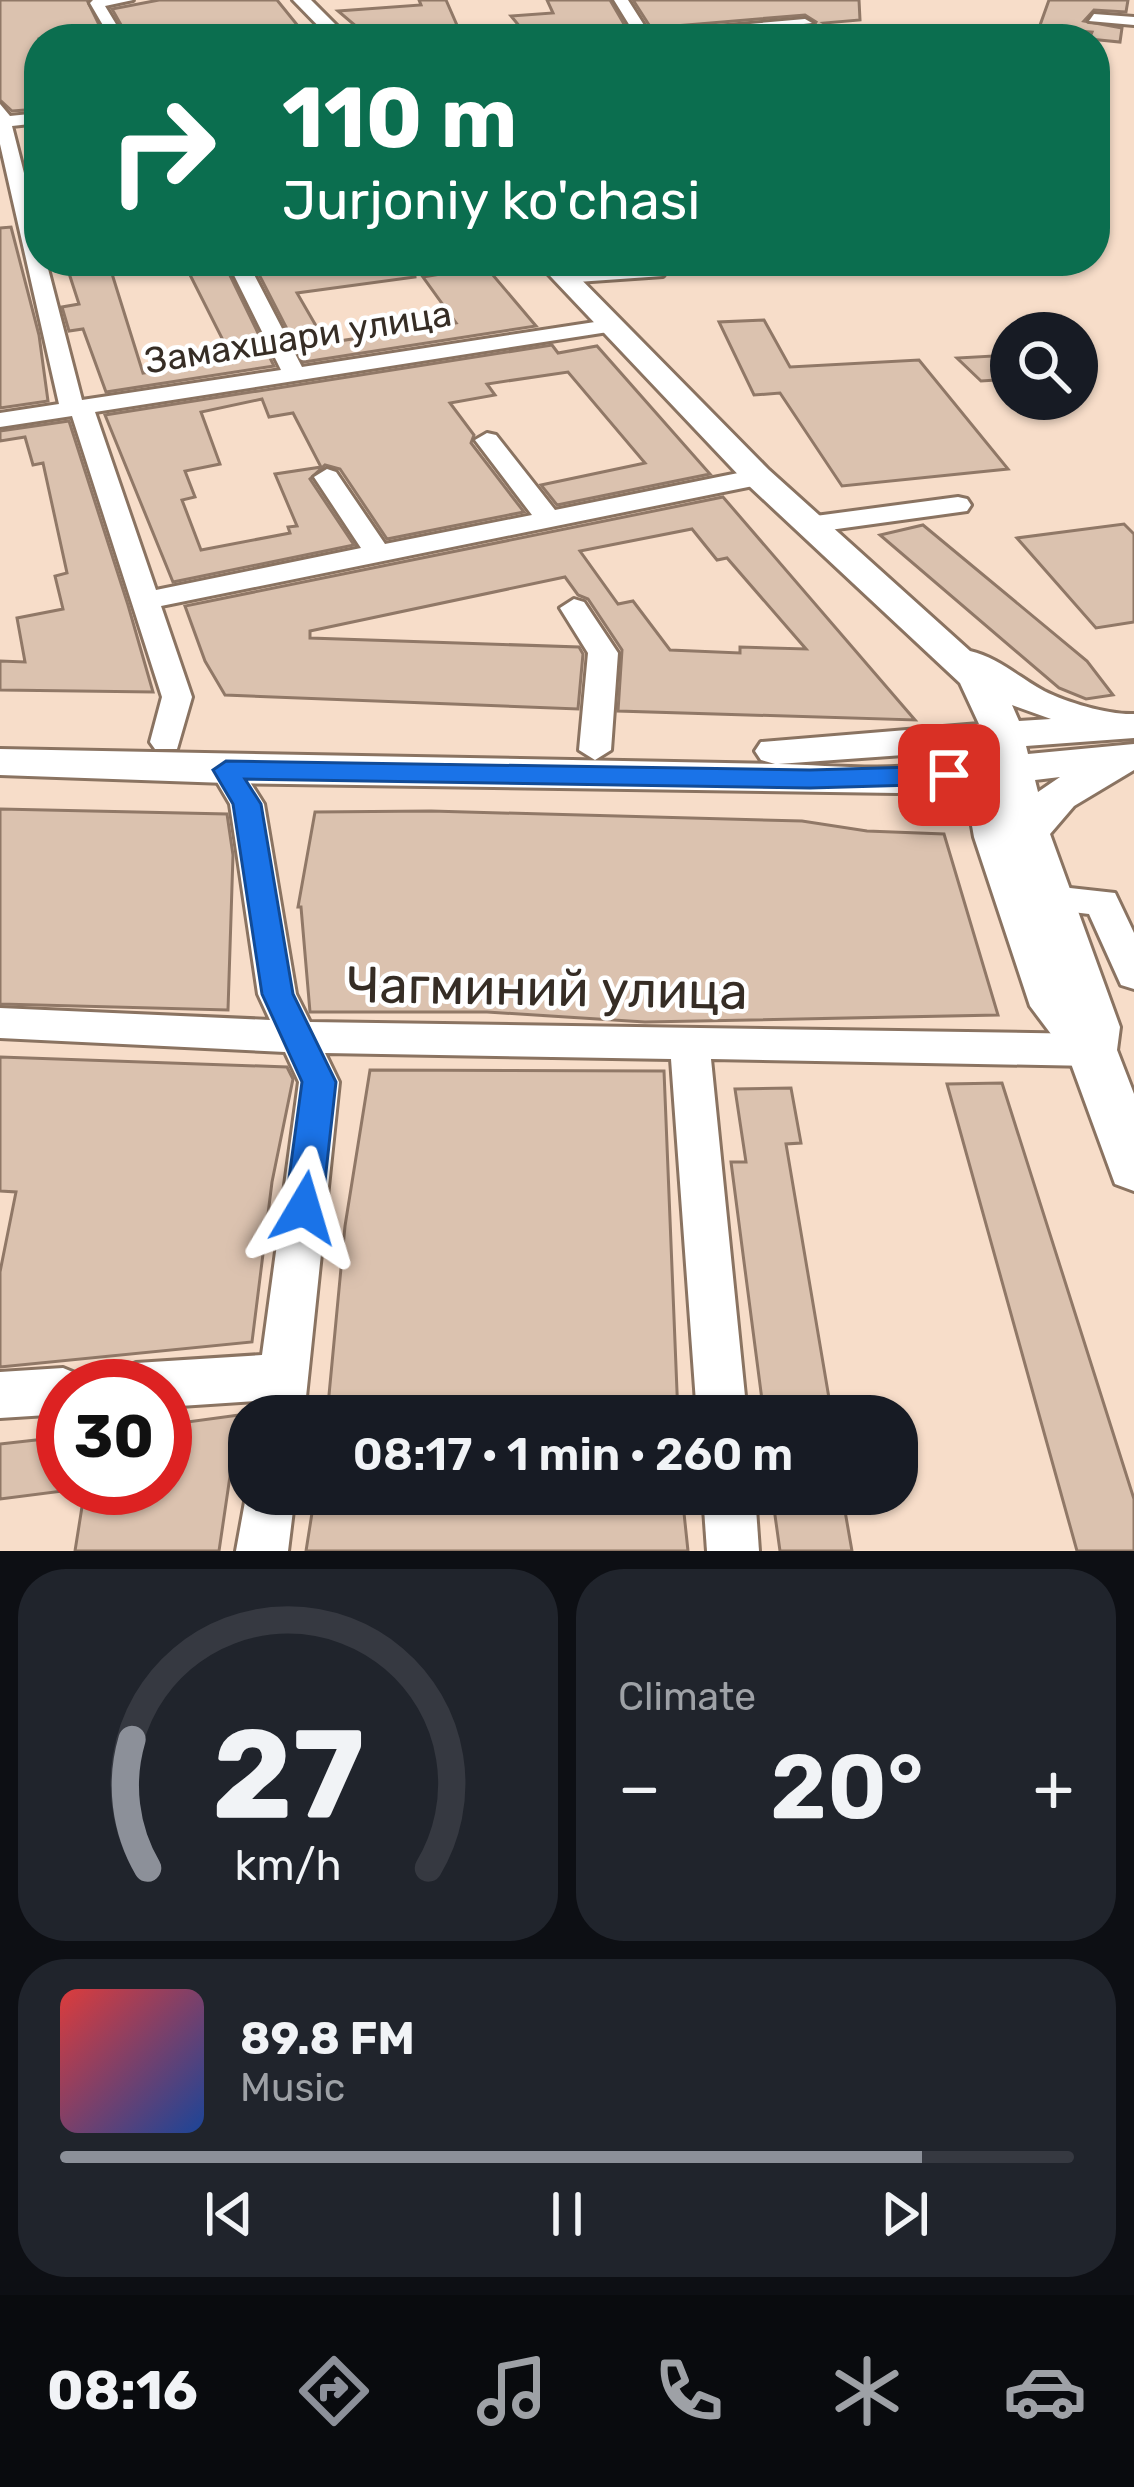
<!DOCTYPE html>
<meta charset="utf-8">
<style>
:root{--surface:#171b24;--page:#20242c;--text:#f1f3f6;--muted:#9ea1a6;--line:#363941;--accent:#8c9099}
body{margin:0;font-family:Rubik,sans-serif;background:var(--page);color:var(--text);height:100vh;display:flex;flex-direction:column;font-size:45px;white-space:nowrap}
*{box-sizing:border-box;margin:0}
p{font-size:39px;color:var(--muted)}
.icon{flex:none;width:66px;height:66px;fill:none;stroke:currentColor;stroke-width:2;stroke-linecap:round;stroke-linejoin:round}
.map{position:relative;height:1551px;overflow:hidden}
.details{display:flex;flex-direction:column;gap:18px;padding:18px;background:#0d0f14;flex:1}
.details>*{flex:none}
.guide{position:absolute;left:24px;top:24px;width:1086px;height:252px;border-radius:48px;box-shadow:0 3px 9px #0004;background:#0b6e4f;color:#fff;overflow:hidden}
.controls{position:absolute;left:990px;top:312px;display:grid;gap:24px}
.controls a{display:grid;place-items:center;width:108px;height:108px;border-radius:50%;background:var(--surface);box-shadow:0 3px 9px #0004;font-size:60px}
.speed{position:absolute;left:36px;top:1359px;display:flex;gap:24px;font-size:60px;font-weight:700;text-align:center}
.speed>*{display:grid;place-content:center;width:156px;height:156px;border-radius:50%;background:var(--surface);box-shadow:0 3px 9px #0004;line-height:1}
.speed .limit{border:18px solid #d22;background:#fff;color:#111}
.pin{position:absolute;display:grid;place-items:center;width:102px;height:102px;color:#fff;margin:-51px;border-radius:24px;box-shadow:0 6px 18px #0006}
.me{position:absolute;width:132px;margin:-66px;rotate:7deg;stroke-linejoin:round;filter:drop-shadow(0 0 9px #0008)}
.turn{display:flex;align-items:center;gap:42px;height:252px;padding:0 60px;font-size:54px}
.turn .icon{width:156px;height:156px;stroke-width:2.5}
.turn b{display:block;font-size:84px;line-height:102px}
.big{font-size:90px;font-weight:600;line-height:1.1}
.details .card{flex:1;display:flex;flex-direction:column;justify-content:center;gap:18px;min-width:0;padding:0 42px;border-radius:48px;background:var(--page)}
.details .dial{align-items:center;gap:0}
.dial svg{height:312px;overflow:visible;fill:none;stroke:var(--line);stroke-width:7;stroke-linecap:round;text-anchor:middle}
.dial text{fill:var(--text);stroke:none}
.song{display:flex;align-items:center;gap:36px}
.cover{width:144px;height:144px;border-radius:18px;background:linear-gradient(135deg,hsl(0 70% 55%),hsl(220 70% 35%))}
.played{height:12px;border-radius:6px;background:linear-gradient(90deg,var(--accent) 85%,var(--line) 85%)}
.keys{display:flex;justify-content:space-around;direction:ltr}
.heat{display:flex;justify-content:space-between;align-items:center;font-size:66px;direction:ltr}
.details .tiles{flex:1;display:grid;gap:18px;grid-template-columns:1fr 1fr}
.card:last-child{grid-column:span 2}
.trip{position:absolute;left:228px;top:1395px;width:690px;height:120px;border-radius:48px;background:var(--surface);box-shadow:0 3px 9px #0004;font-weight:600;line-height:120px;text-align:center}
.tabs{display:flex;height:192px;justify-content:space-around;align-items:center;background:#090b0e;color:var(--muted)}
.tabs .icon{width:84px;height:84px}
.tabs .active{color:var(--accent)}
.tabs b{font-size:54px;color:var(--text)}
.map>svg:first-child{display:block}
.building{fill:#dbc2af;stroke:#907867;stroke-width:3;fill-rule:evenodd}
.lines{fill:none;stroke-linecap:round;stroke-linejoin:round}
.minor-casing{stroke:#8a7361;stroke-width:6}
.major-casing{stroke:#8a7361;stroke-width:6}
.minor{fill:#fff;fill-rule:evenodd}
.major{fill:#fff;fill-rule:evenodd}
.route{fill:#1a73e8;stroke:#114b97;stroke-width:3}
.labels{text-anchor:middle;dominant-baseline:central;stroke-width:9;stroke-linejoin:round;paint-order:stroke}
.far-street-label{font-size:36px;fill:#362d25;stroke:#fff}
.near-street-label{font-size:51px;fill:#362d25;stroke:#fff}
</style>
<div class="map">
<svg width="1134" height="1551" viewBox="0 0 1134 1551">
<rect width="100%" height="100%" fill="#f7ddc9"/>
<g class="building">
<path d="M0 0H87L106 39H39V58L35 59 39 109 12 111 0 100Z"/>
<path d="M159 0H277L307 37 129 39 112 9Z"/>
<path d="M419 0H446L463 39H371L338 11 421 5Z"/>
<path d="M547 0H610L631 36 530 39 511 16 553 13Z"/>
<path d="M633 0H859L860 20 824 23 840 33 819 34 826 39H717L813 27 816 22 805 15 651 28Z"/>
<path d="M1049 0H1128L1126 12 1094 10 1084 21 1122 28 1120 42 1089 39 1092 32 1039 28Z"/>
<path d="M11 227 39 335 48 401 0 408V228Z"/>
<path d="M108 261 143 373 233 360 183 261H223L274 366 106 392 83 329 69 331 62 307 79 304 66 264Z"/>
<path d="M252 261H280L284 268 340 261H414L415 277 297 293 326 343 456 323 423 277 447 273 438 261H481L536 326 304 362Z"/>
<path d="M764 320 790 367 919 360 1008 469 842 486 780 393 754 395 719 322Z"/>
<path d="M552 345 558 353 597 346 710 474 557 505 541 485 645 463 568 372 487 384 495 395 450 403 474 435 471 443 524 512 387 539 340 469 325 465 310 479 354 545 173 582 105 415ZM262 399 269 417 293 413 321 467 275 474 297 526 288 527 290 533 201 550 182 500 195 497 185 471 220 464 201 412Z"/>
<path d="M1011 355V379L981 381 957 358Z"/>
<path d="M69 421 128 605 153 692 0 690V661L25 662 17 618 63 609 55 576 67 573 43 463 33 465 25 437 0 441V431Z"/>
<path d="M723 497 915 720 618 711 622 650 588 599 578 595 565 577 310 631V638L579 647 583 654 578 709 225 695 205 661 185 606ZM692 529 717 560 727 558 806 649 740 647V653L670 650 633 601 618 604 580 551Z"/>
<path d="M1124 524 1134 534V622L1096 628 1017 538Z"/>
<path d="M923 525 1087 661 1113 695 1086 699 1059 688 880 535Z"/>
<path d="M0 809 227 814 233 855 228 1010 0 1004Z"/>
<path d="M431 811 802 821 867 831 944 834 998 1015 645 1022 487 1012H310L301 907H298L315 812Z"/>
<path d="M0 1057 287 1067 293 1079 272 1182 252 1342 0 1367V1272L16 1192 0 1191Z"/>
<path d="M370 1070 664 1071 678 1416H327L345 1226Z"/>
<path d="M1002 1083 1134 1499V1551H1077L947 1084Z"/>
<path d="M791 1088 801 1143 786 1144 829 1398 762 1400 731 1162H746L735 1089Z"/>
<path d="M239 1415 219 1551H75L85 1488H165V1425Z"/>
<path d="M63 1437V1491L0 1499V1444Z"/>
<path d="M315 1494H682L688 1551H306Z"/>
<path d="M772 1494H842L852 1551H780Z"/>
</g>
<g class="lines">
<g class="minor-casing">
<g id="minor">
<path d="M93 0H133L105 6 125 39H111L90 3Z"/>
<path d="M614 0H628L649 33 805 19 812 23 679 39H638Z"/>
<path d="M1094 14 1134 17V25L1089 21Z"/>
<path d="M0 104 10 116 39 113V123L12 126 39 232V261H46L82 400 281 370 227 261H247L302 367 608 320 619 326 608 332 95 412 156 590 361 548 314 477 327 469 336 472 385 544 532 515 475 440 487 433 496 435 555 510 758 469 771 477 758 485 161 606 192 697 177 749H155L150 742 162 697 72 416 0 427V413L59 404 0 144Z"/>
<path d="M656 266 666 272 663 276 563 283 553 277 563 271Z"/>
<path d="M958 497 967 499 971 505 967 511 808 533 795 525 808 517Z"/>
<path d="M574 599 584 602 618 653 611 750 595 760 579 750 588 653 560 608Z"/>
<path d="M226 759 238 763 264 804 296 994 310 1022 1092 1034 1106 1039 1112 1050 1106 1061 1092 1066 711 1059 747 1416H697L671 1059 325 1053 339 1082 304 1416H254L256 1401 165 1407V1386H112L119 1370 136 1363 262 1355 299 1082 285 1052 0 1038V1008L270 1020 258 994 230 804 210 770 214 763Z"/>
<path d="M1052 886 1115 893 1134 933V989L1121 985 1089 914 1039 908 1034 899 1039 890Z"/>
<path d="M63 1368 80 1375 85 1386H63V1414L0 1418V1372Z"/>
<path d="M249 1480V1494H295L288 1551H236Z"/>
<path d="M703 1494H755L759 1551H707Z"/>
</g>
</g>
<g class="major-casing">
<g id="major">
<path d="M293 0H311L350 39H331Z"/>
<path d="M536 261H563L769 470 970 651C997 657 1020 678 1044 691 1068 703 1109 715 1134 714V738L1026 746 1028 754 1134 744V770L1074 806 1050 834 1120 1027 1117 1050 1134 1094V1191L1115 1184 1069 1058 1030 1006 974 837 965 786 897 793 226 783 0 775V749L775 764 761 760 755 751 761 742 979 724 960 683 747 484ZM1012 705 1051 719 1019 721ZM973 750C920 777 839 765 778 764ZM1060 777 1038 792 1035 780Z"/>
</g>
</g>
<use href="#minor" class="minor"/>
<use href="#major" class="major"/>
</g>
<path class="route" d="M226 761 810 770 949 766 963 775 949 784 810 788 245 779 261 804 293 994 336 1082 322 1208 316 1219 304 1224 291 1219 285 1208 302 1082 262 994 233 804 213 770Z"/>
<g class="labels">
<g class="far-street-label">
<text transform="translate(298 337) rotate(-9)">Замахшари улица</text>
</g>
<g class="near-street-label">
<text transform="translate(547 988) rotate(1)">Чагминий улица</text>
</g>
</g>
</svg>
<div class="controls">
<a><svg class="icon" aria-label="search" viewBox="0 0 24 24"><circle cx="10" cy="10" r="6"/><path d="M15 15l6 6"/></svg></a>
</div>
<div class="speed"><div class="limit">30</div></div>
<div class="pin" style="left:949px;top:775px;background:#d93025"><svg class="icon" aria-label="arrive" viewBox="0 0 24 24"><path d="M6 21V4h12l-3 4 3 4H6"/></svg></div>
<svg class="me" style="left:304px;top:1208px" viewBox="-20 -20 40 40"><path d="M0-17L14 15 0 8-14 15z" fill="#1a73e8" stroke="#fff" stroke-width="4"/></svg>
<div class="trip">08:17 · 1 min · 260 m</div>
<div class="guide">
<div class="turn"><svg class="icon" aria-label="right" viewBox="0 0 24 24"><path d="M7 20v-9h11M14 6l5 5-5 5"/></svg><div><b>110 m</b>Jurjoniy ko'chasi</div></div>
</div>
</div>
<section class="details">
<div class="tiles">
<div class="card dial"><svg viewBox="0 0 100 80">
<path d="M14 69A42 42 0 1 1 86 69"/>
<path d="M14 69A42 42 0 0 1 10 36" stroke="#8c9099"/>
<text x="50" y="56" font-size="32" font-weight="700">27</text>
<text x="50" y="72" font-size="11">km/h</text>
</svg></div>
<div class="card"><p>Climate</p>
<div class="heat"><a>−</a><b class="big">20°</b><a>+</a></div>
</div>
<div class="card">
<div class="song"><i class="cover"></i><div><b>89.8 FM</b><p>Music</p></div></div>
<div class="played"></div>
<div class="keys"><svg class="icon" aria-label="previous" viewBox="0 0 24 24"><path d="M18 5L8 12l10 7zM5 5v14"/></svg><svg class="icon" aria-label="pause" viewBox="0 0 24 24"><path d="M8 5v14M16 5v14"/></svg><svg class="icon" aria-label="next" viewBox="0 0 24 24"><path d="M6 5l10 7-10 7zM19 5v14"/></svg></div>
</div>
</div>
</section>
<nav class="tabs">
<b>08:16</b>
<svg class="icon active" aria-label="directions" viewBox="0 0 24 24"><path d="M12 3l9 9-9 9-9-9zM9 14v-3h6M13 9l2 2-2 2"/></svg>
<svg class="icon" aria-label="music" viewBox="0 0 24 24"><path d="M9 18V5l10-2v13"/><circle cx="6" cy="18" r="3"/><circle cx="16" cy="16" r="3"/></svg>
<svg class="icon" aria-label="phone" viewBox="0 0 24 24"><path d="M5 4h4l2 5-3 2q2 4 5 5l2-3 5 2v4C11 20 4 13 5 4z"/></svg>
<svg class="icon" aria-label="climate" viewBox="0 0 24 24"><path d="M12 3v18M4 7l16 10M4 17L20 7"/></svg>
<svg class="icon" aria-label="car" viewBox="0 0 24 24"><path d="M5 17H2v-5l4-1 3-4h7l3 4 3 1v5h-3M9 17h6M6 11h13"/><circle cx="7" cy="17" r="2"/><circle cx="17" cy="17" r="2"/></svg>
</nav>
